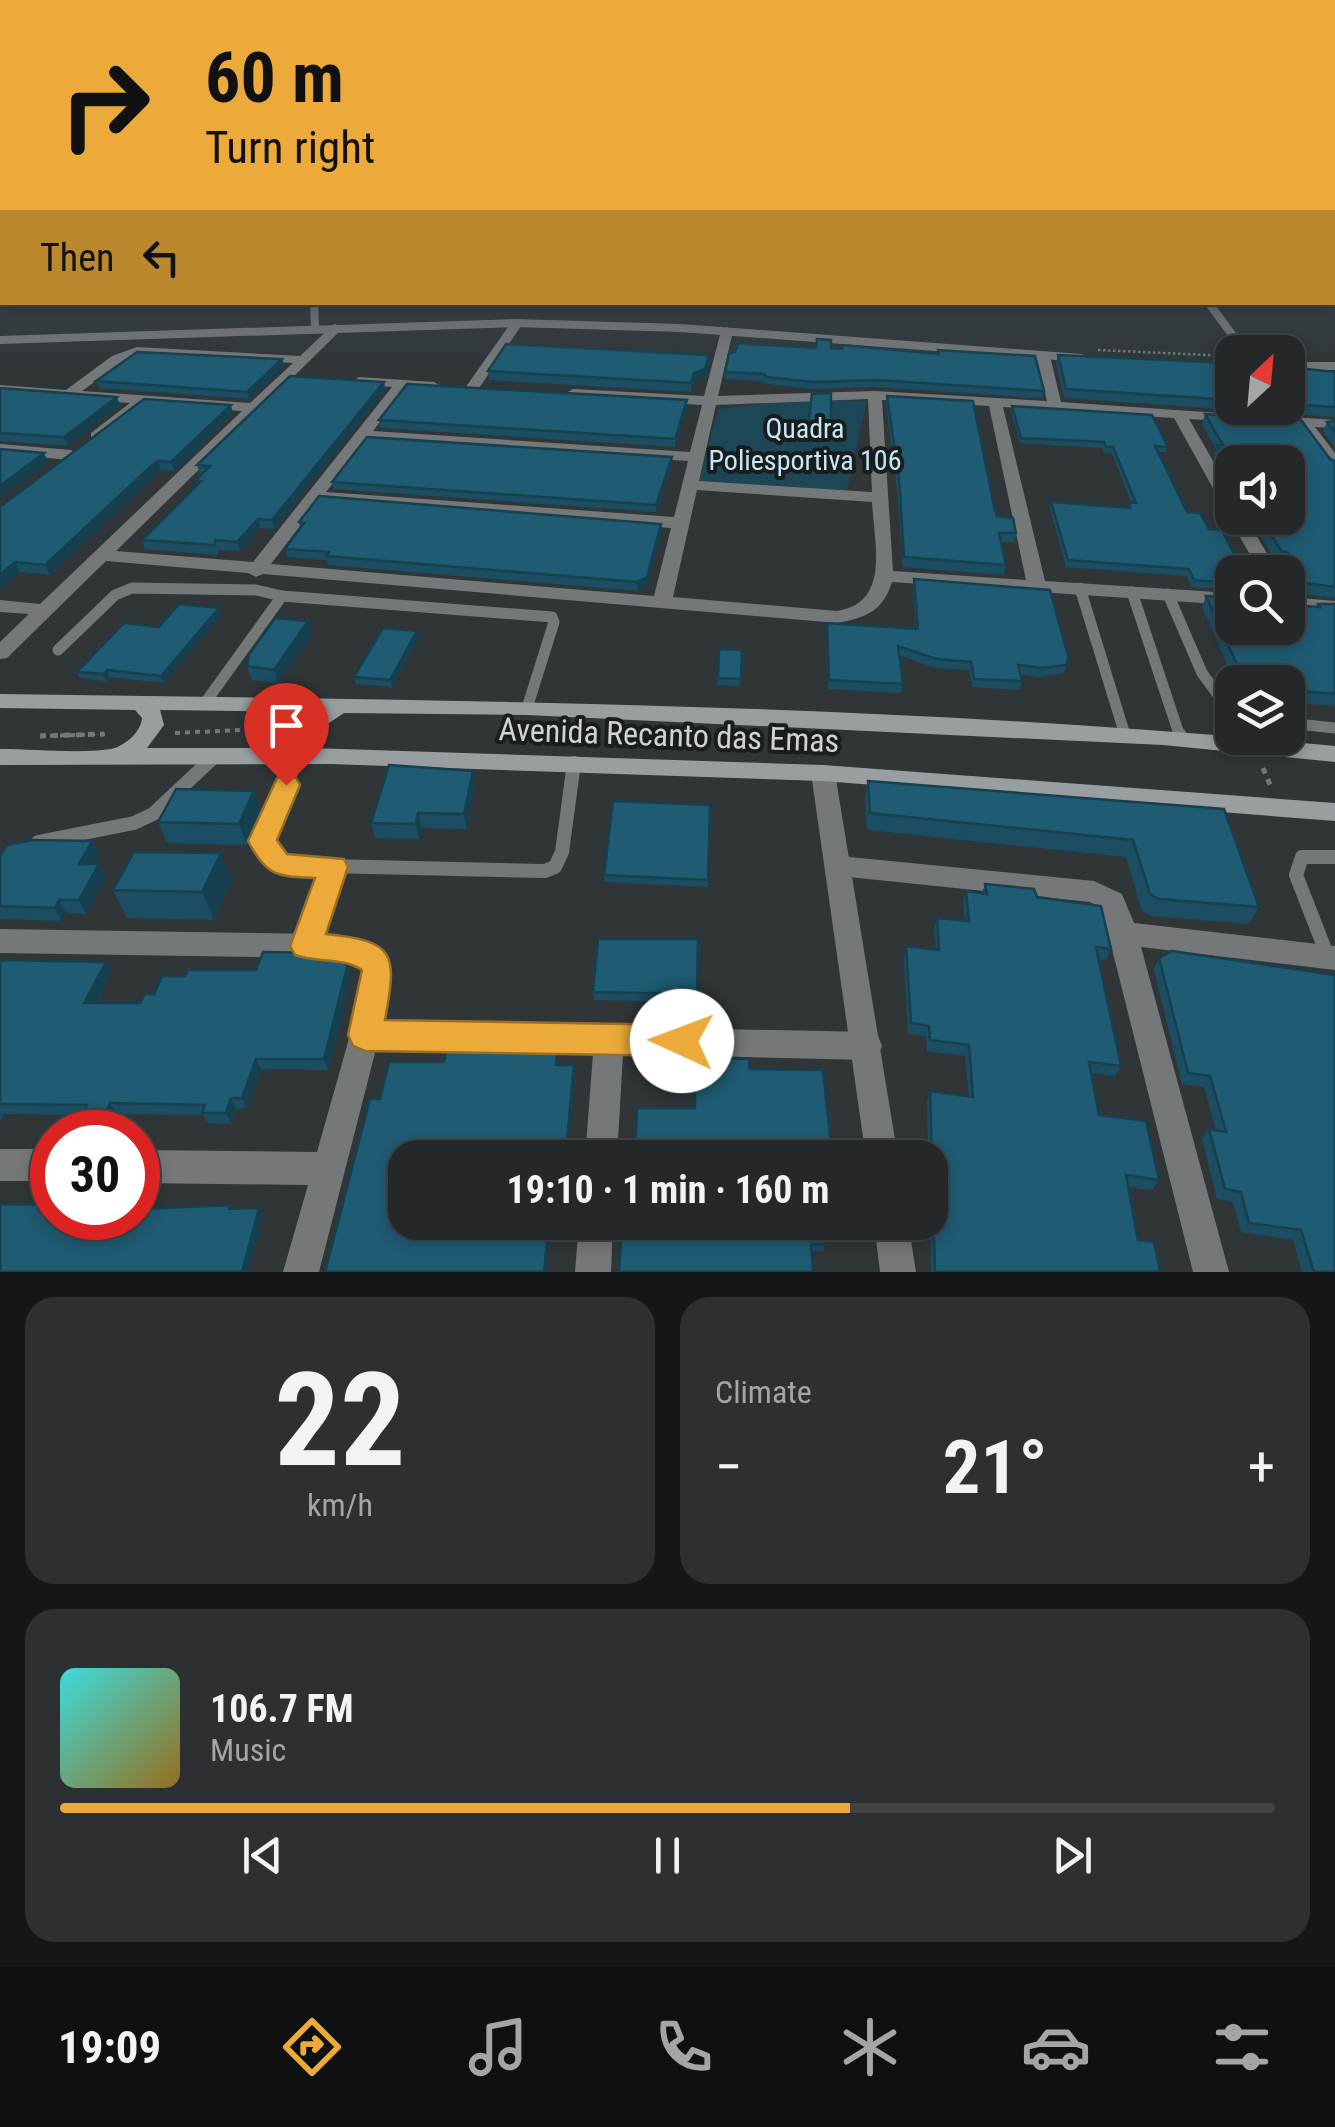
<!DOCTYPE html>
<meta charset="utf-8">
<style>
:root{--surface:#24282a;--page:#2c3032;--text:#f1f3f6;--muted:#a3a6a8;--line:#414447;--accent:#ebaa39}
body{margin:0;font-family:"Roboto Condensed",sans-serif;background:var(--page);color:var(--text);height:100vh;display:flex;flex-direction:column;font-size:38px;white-space:nowrap}
*{box-sizing:border-box;margin:0}
p{font-size:32px;color:var(--muted)}
.icon{flex:none;width:55px;height:55px;fill:none;stroke:currentColor;stroke-width:2;stroke-linecap:round;stroke-linejoin:round}
.map{position:relative;height:1272px;overflow:hidden}
.side{display:flex;flex-direction:column;gap:25px;padding:25px;background:#141617;flex:1}
.side>*{flex:none}
.guide{position:absolute;left:0px;top:0px;width:1335px;height:305px;box-shadow:0 5px 15px #0003,0 0 0 2px var(--line);background:#ebaa39;color:#111;overflow:hidden}
.needle{width:65px;rotate:26deg}
.buttons{position:absolute;left:1215px;top:335px;display:grid;gap:20px}
.buttons a{display:grid;place-items:center;width:90px;height:90px;border-radius:20px;background:var(--surface);box-shadow:0 5px 15px #0003,0 0 0 2px var(--line);font-size:50px}
.speed{position:absolute;left:30px;top:1110px;display:flex;gap:20px;font-size:50px;font-weight:700;text-align:center}
.speed>*{display:grid;place-content:center;width:130px;height:130px;border-radius:50%;background:var(--surface);box-shadow:0 5px 15px #0003,0 0 0 2px var(--line);line-height:1}
.speed .limit{border:15px solid #d22;background:#fff;color:#111}
.pin{position:absolute;display:grid;place-items:center;width:85px;height:85px;color:#fff;margin:-102px -42px;border-radius:50% 50% 50% 0;rotate:-45deg;box-shadow:0 0 10px #0007}
.pin .icon{rotate:45deg}
.me{position:absolute;width:110px;margin:-55px;rotate:272deg;stroke-linejoin:round;filter:drop-shadow(0 0 8px #0008)}
.turn{display:flex;align-items:center;gap:35px;height:210px;padding:0 40px;font-size:45px}
.turn .icon{width:130px;height:130px;stroke-width:2.5}
.turn b{display:block;font-size:70px;line-height:85px}
.then{display:flex;align-items:center;height:95px;padding:0 40px;background:#0003;gap:20px;font-size:38px}
.big{font-size:75px;font-weight:700;line-height:1.1}
.side .widget{flex:1;display:flex;flex-direction:column;justify-content:center;gap:15px;min-width:0;padding:0 35px;border-radius:30px;background:var(--page)}
.side .dial{align-items:center;gap:0}
.dial b{font-size:130px;line-height:1}
.song{display:flex;align-items:center;gap:30px}
.cover{width:120px;height:120px;border-radius:15px;background:linear-gradient(135deg,hsl(180 70% 55%),hsl(40 70% 35%))}
.played{height:10px;border-radius:5px;background:linear-gradient(90deg,var(--accent) 65%,var(--line) 65%)}
.keys{display:flex;justify-content:space-around;direction:ltr}
.heat{display:flex;justify-content:space-between;align-items:center;font-size:55px;direction:ltr}
.side .tiles{flex:1;display:grid;gap:25px;grid-template-columns:1fr 1fr}
.widget:last-child{grid-column:span 2}
.trip{position:absolute;left:388px;top:1140px;width:560px;height:100px;border-radius:30px;background:var(--surface);box-shadow:0 5px 15px #0003,0 0 0 2px var(--line);font-weight:700;line-height:100px;text-align:center}
.dock{display:flex;height:160px;justify-content:space-around;align-items:center;background:#0e1011;color:var(--muted)}
.dock .icon{width:70px;height:70px}
.dock .on{color:var(--accent)}
.dock b{font-size:45px;color:var(--text)}
.map>svg:first-child{display:block}
.green{fill:#1d4656}
.lines{fill:none;stroke-linecap:round;stroke-linejoin:round}
.path-far2{stroke:#73787a;stroke-width:2.5;stroke-dasharray:2.5 2.5;stroke-linecap:butt}
.path-far1{stroke:#73787a;stroke-width:4;stroke-dasharray:5 5;stroke-linecap:butt}
.path{stroke:#73787a;stroke-width:5;stroke-dasharray:6 6;stroke-linecap:butt}
.service-far2{stroke:#757879;stroke-width:8}
.service-far1{stroke:#757879;stroke-width:11}
.service{stroke:#757879;stroke-width:14}
.minor{fill:#757879;fill-rule:evenodd}
.tertiary{fill:#757879;fill-rule:evenodd}
.secondary{fill:#999ea0;fill-rule:evenodd}
.wall{fill:#1b4e62}
.shaded-wall{fill:#164050}
.building{fill:#1f5b72;stroke:#164050;stroke-width:2.5}
.route{fill:#ebaa39;stroke:#996e25;stroke-width:2.5}
.labels{text-anchor:middle;dominant-baseline:central;stroke-width:8;stroke-linejoin:round;paint-order:stroke}
.far-park-label{font-size:28px;fill:#c6e7f6;stroke:#1a1d1e}
.street-label{font-size:32px;fill:#d0d3d5;stroke:#1a1d1e}
</style>
<div class="map">
<svg width="1335" height="1272" viewBox="0 0 1335 1272">
<rect width="100%" height="100%" fill="#303638"/>
<path class="green" d="M799 399 867 401 847 491 699 482 718 409Z"/>
<g class="lines">
<path class="path-far2" d="M1098 350 1229 356"/>
<g class="path-far1">
<path d="M175 733 285 728"/>
<path d="M40 736 110 734"/>
</g>
<g class="path">
<path d="M40 736 104 734"/>
<path d="M1263 768 1271 787"/>
</g>
<g class="service-far2">
<path d="M314 302 315 328"/>
<path d="M1208 302 1245 352"/>
</g>
<g class="service-far1">
<path d="M1080 588 1125 735"/>
<path d="M1132 592 1180 737"/>
<path d="M1168 594 1202 673 1232 714"/>
<path d="M58 650 115 595 132 588 256 590 282 596"/>
<path d="M205 703 282 596 552 617 554 622 527 708"/>
<path d="M1288 723 1335 728"/>
</g>
<g class="service">
<path d="M1179 734 1180 738"/>
<path d="M298 757 262 841 283 865 545 871 555 867 562 852 574 763"/>
<path d="M38 842 134 823 153 814 215 756"/>
<path d="M306 946 334 867"/>
<path d="M1328 957 1296 875 1302 857H1335"/>
</g>
<g class="minor">
<path d="M1332 202 1335 203V209L1332 208Z"/>
<path d="M513 320 523 323 477 391H467L465 388Z"/>
<path d="M334 324 344 327 116 551 253 562 392 387 354 384 352 381 359 377 434 382 441 386 434 390 406 388 373 431 690 452 702 405 573 397 566 393 573 389 704 396 721 331 727 327 733 331 718 396 875 391 1047 401 1036 356 1043 352 1050 356 1061 402 1233 414V420L1228 421 1189 419 1232 494V513L1224 508 1174 418 1003 407 1045 581 1232 593V605L892 582C883 611 866 618 837 623L263 574 256 577 248 573 106 561 7 658 0 659V642L29 614 0 612V600L40 604 242 411 146 404 96 441 91 439V433L130 403 0 393V385L66 390 112 356 137 347 300 356ZM139 355 293 363 250 403 82 391 122 362ZM868 399 872 492 699 481 716 405ZM882 400 989 406 1026 580 893 571ZM367 440 688 461 674 517 326 492ZM697 490 872 502C874 543 891 603 837 611L673 597ZM319 501 671 528 654 596 271 564Z"/>
<path d="M1277 416 1335 420V428L1315 427 1335 453V469L1329 467 1298 426 1272 423V417Z"/>
<path d="M0 444 71 450 79 455 71 460 0 454Z"/>
<path d="M1232 514V518H1246L1278 572H1260L1229 518Z"/>
<path d="M1288 597 1335 601V613L1288 609Z"/>
<path d="M839 856 1094 881 1122 894 1134 923 1335 946V970L1141 947 1229 1272H1193L1102 909 1090 902 839 876 830 873 826 866 830 859Z"/>
<path d="M0 929 317 934C351 938 376 937 392 971L382 1022 867 1032 878 1036 882 1046 878 1056 867 1060 623 1054 617 1158H585L593 1054 376 1049 319 1272H283L308 1185 138 1183V1150L317 1152 350 1035 364 971 352 962 317 958 0 953Z"/>
<rect x="0" y="1149" width="52" height="32"/>
<path d="M579 1222H613L611 1272H575Z"/>
</g>
<g class="tertiary">
<path d="M517 319 680 324 1082 354 1089 358 1082 362 680 332 517 327 0 344V336Z"/>
<rect x="1288" y="362" width="47" height="8"/>
<path d="M823 765 831 767 835 773 898 1158H866L811 773 815 767Z"/>
<path d="M874 1222H908L916 1272H880Z"/>
</g>
<path class="secondary" d="M0 694C445 700 894 703 1335 746V762L1163 745 527 715 344 713 323 727 311 748 823 765 1335 803V821L823 781 330 764 0 765V749C34 749 78 754 111 749 125 746 141 732 142 718L135 710 0 708ZM160 710 312 712 298 728 288 748H147L164 725Z"/>
</g>
<g class="wall">
<path d="M816 348 938 354V350L1044 391 1042 398 875 387 812 389 766 384 764 381 725 379V372Z"/>
<path d="M1058 355 1232 363V408H1288V367L1335 372V417L1064 398 1056 364Z"/>
<path d="M282 359 284 366 249 399 99 388 96 381Z"/>
<path d="M709 364 705 378 694 381 691 392 489 380 488 371Z"/>
<path d="M384 382 385 390 274 529 260 528 240 551 218 550V555L145 549 142 540 197 485 195 481 202 474H200L197 465Z"/>
<path d="M0 388 117 397 120 406 68 446 0 441Z"/>
<path d="M812 394 831 428 830 439 807 438Z"/>
<path d="M887 396 995 511 997 516 1016 533 1014 542H1001L1006 565 1004 575 903 567 897 488 886 404Z"/>
<path d="M1012 406 1168 447 1166 452H1158L1187 512 1209 529 1236 563 1234 569H1228L1232 578V589L1192 587 1186 576 1066 567 1050 508 1051 502 1127 508 1129 502H1131L1112 453H1104L1102 448 1020 443 1011 411Z"/>
<path d="M687 408 675 447 380 428 379 420Z"/>
<path d="M233 414 174 471 161 470 154 476 50 575 20 572 0 590V507Z"/>
<path d="M1205 414 1335 461V598L1301 594 1282 563H1277L1250 518H1288L1232 462V487L1214 454 1216 449 1202 424Z"/>
<path d="M1335 421V448L1323 431 1327 422Z"/>
<path d="M672 464 656 512 333 489 332 482Z"/>
<path d="M299 522 661 533 647 586 638 591 328 565 327 560 287 557 285 549 300 528Z"/>
<path d="M914 579 1067 665 1064 673 1039 677 1020 674 1022 681 1020 690 972 687 969 670 936 668 899 655 903 684 901 693 828 689 827 623 916 629 913 587Z"/>
<path d="M1206 596 1232 628 1316 607 1318 604H1335V706L1288 702V682H1235L1202 607Z"/>
<path d="M221 615 164 683 110 677 106 681 80 678 77 672 159 627Z"/>
<path d="M312 634 278 683 252 680 247 666Z"/>
<path d="M419 638 392 687 356 684 354 677Z"/>
<path d="M719 649 742 650 740 686 717 685Z"/>
<path d="M868 781 1224 809 1259 907 1249 924 1151 916 1142 911 1126 857 867 830 865 798Z"/>
<path d="M475 785 466 829 422 828 419 839 375 838 371 823Z"/>
<path d="M710 805 708 887 604 882V875Z"/>
<path d="M262 812 247 845 167 843 158 822Z"/>
<path d="M99 854 93 864H99L106 877 86 914 66 913 62 921 0 919V856Z"/>
<path d="M232 880 214 920 127 918 113 890Z"/>
<path d="M985 884 1037 897 1111 949 1106 960 1098 959 1121 1066 1115 1076 1091 1073 1099 1115 1159 1180 1152 1190 1128 1187 1138 1240 1160 1272H931L930 1158H928L927 1102 930 1091 969 1097 965 1056 927 1051 926 1036 908 1034 904 957 906 946 936 949 934 929 937 918 965 920 963 902 966 891 982 893Z"/>
<path d="M698 939 697 1002 594 1000 593 992Z"/>
<path d="M1159 958 1335 1272H1302L1293 1240 1241 1232 1233 1202 1217 1199 1202 1139 1209 1129 1216 1130 1204 1087 1182 1084 1154 969Z"/>
<path d="M0 960 106 962 112 972 96 1003H140L185 976 256 970 347 967 351 978 328 1070 261 1069 247 1108 236 1109 231 1124 208 1123 203 1115 116 1114 108 1132H87L81 1123 83 1115 4 1114 0 1122Z"/>
<path d="M447 1047 557 1049 558 1065H574L575 1073 567 1158H405V1222H551L546 1272H325L370 1099H380L389 1062H444Z"/>
<path d="M749 1069 832 1155 831 1158H625Z"/>
<path d="M622 1222 825 1244 823 1251H811Z"/>
</g>
<g class="shaded-wall">
<path d="M709 355V364L705 378 694 381 691 392V383L694 373Z"/>
<path d="M282 359 284 366 249 399 247 392Z"/>
<path d="M384 382 385 390 274 529 272 520Z"/>
<path d="M117 397 120 406 68 446 64 437Z"/>
<path d="M687 400V408L675 447V439Z"/>
<path d="M231 405 233 414 174 471 171 462Z"/>
<path d="M44 453 48 462 0 498V486Z"/>
<path d="M672 457V464L656 512V505Z"/>
<path d="M158 461 161 470 50 575 45 565Z"/>
<path d="M258 519 260 528 240 551 237 542Z"/>
<path d="M661 524V533L647 586 638 591 637 582Z"/>
<path d="M15 562 20 572 0 590V575Z"/>
<path d="M219 608 221 615 164 683 161 676Z"/>
<path d="M308 621 312 634 278 683 274 670Z"/>
<path d="M417 631 419 638 392 687 390 680Z"/>
<path d="M107 670 110 677 106 681 103 674Z"/>
<path d="M473 771 475 785 466 829 464 814Z"/>
<path d="M254 791 262 812 247 845 239 824Z"/>
<path d="M418 813 422 828 419 839 416 824Z"/>
<path d="M92 841 99 854 86 877 79 864Z"/>
<path d="M221 853 232 880 214 920 202 892Z"/>
<path d="M99 864 106 877 86 914 79 900Z"/>
<path d="M59 900 66 913 62 921 55 908Z"/>
<path d="M106 962 112 972 90 1013 84 1003Z"/>
<path d="M347 967 351 978 328 1070 324 1059Z"/>
<path d="M256 1059 261 1069 247 1108 242 1098Z"/>
<path d="M574 1065 575 1073 567 1158 566 1151Z"/>
<path d="M231 1098 236 1109 231 1124 226 1113Z"/>
<path d="M110 1103 116 1114 108 1132 101 1123Z"/>
<path d="M259 1208 263 1217 249 1272H242Z"/>
<path d="M549 1222H551L546 1272H544Z"/>
</g>
<g class="building">
<path d="M817 339 831 340V348L842 349V345L939 354 938 350 1035 356 1044 391 876 380 813 382 766 377 764 374 725 372 729 353 735 352 738 343 816 348Z"/>
<path d="M506 344 709 355 705 369 694 373 691 383 488 371Z"/>
<path d="M137 352 282 359 247 392 96 381Z"/>
<path d="M1058 355 1232 363V400L1066 389Z"/>
<path d="M1288 367 1335 372V407L1288 404Z"/>
<path d="M290 376 384 382 272 520 258 519 237 542 215 540V545L142 540 201 481H195L210 466 197 465Z"/>
<path d="M407 384 687 400 675 439 379 420Z"/>
<path d="M0 388 117 397 64 437 0 433Z"/>
<path d="M831 393V428L808 427 812 394Z"/>
<path d="M887 396 973 401 995 511 997 516 1013 518 1016 533H999L1006 565 904 557 899 479Z"/>
<path d="M144 399 231 405 171 462 158 461 150 467 45 565 15 562 0 575V507Z"/>
<path d="M1012 406 1152 415 1168 447 1155 446 1187 512 1200 513 1209 529 1222 530 1237 560 1236 563 1224 562 1232 578V583L1194 580 1189 569 1068 560 1051 502 1130 508 1129 502 1136 503 1113 447H1106L1104 442 1021 438Z"/>
<path d="M1205 414 1301 420 1330 459 1335 461V587L1306 583 1287 552H1282L1261 518H1288V462H1232V470L1217 445H1223Z"/>
<path d="M1335 421V432L1327 422Z"/>
<path d="M367 437 672 457 656 505 332 482Z"/>
<path d="M0 449 44 453 0 486Z"/>
<path d="M319 496 661 524 647 577 637 582 326 556 329 552 285 549 304 523 299 522Z"/>
<path d="M914 579 1050 590 1068 656 1067 665 1041 668 1018 665 1022 681 974 679 971 662 937 659 898 646 903 684 829 680 827 623 918 629Z"/>
<path d="M1206 596 1232 597V628H1288V605L1320 607 1318 604H1335V694L1288 690V682H1245Z"/>
<path d="M179 604 219 608 161 676 107 670 103 674 77 672 124 623 159 627Z"/>
<path d="M275 618 308 621 274 670 247 666 249 655Z"/>
<path d="M383 628 417 631 390 680 354 677Z"/>
<path d="M719 649 742 650 741 679 718 678Z"/>
<path d="M389 765 473 771 464 814 418 813 416 824 371 823Z"/>
<path d="M868 781 1224 809 1259 907 1159 899 1150 894 1133 840 870 813Z"/>
<path d="M176 789 254 791 239 824 158 822Z"/>
<path d="M613 801 710 805 708 880 604 875Z"/>
<path d="M32 840 92 841 79 864H99L79 900H59L55 908 0 906V856L7 845Z"/>
<path d="M134 852 221 853 202 892 113 890Z"/>
<path d="M985 884 1034 889 1037 897 1101 906 1111 949 1096 947 1121 1066 1089 1062 1099 1115 1146 1121 1159 1180 1126 1175 1138 1240 1154 1242 1160 1272H935L930 1091 973 1097 969 1045 930 1040 929 1026 911 1023 906 946 939 950 937 918 969 921 966 891 987 894Z"/>
<path d="M598 939H698L697 994 593 992Z"/>
<path d="M1172 951 1335 975V1272H1314L1301 1230 1249 1223 1241 1192 1225 1189 1209 1129 1226 1132 1210 1076 1188 1073 1159 958Z"/>
<path d="M263 952 328 953 343 960 347 967 324 1059H256L242 1098H231L226 1113H202L205 1105 110 1103 101 1123H81L87 1105 0 1104V960L106 962 84 1003H140L145 994H154L162 976H185L188 970H256Z"/>
<path d="M447 1047 557 1049 556 1065H574L566 1151H535L534 1158H405V1222H549L544 1272H325L370 1099H380L389 1062H444Z"/>
<path d="M695 1058 749 1059V1069L823 1070 832 1155 746 1153V1158H625V1152L635 1151 637 1108H695Z"/>
<path d="M0 1204 52 1205V1218H138V1209L231 1205 229 1209 259 1208 242 1272H0Z"/>
<path d="M622 1222H821L825 1244H811L813 1272H619Z"/>
</g>
<linearGradient id="sky" x2="0" y2="1"><stop stop-color="#1a1e1f"/><stop offset="0.51" stop-color="#48525e"/><stop offset="1" stop-color="#48525e" stop-opacity="0"/></linearGradient>
<rect width="1335" height="363" fill="url(#sky)"/>
<path class="route" d="M286 775 296 778 300 785 277 840 287 854 344 859 348 867 326 934C397 941 397 954 385 1020L682 1025 695 1030 700 1041 695 1052 682 1056 365 1051 353 1046 348 1035 362 970C343 957 316 963 295 955L290 946 315 878C276 876 267 877 248 841L277 778Z"/>
<g class="labels">
<g class="far-park-label">
<text x="805" y="428">Quadra<tspan x="805" dy="32">Poliesportiva 106</tspan></text>
</g>
<g class="street-label">
<text transform="translate(669 735) rotate(2)">Avenida Recanto das Emas</text>
</g>
</g>
</svg>
<div class="buttons">
<a><svg class="needle" viewBox="-14 -14 28 28"><path d="M0-13l5 13h-10z" fill="#e53935"/><path d="M0 13l5-13h-10z" fill="#a3a6a8"/></svg></a>
<a><svg class="icon" aria-label="sound" viewBox="0 0 24 24"><path d="M4 9h4l5-4v14l-5-4H4zM17 9q2 3 0 6"/></svg></a>
<a><svg class="icon" aria-label="search" viewBox="0 0 24 24"><circle cx="10" cy="10" r="6"/><path d="M15 15l6 6"/></svg></a>
<a><svg class="icon" aria-label="layers" viewBox="0 0 24 24"><path d="M12 4l9 5-9 5-9-5zM3 14l9 5 9-5"/></svg></a>
</div>
<div class="speed"><div class="limit">30</div></div>
<div class="pin" style="left:286px;top:785px;background:#d93025"><svg class="icon" aria-label="arrive" viewBox="0 0 24 24"><path d="M6 21V4h12l-3 4 3 4H6"/></svg></div>
<svg class="me" style="left:682px;top:1041px" viewBox="-20 -20 40 40"><circle r="19" fill="#fff"/><path d="M0-13L10 11 0 6-10 11z" fill="#ebaa39"/></svg>
<div class="trip">19:10 · 1 min · 160 m</div>
<div class="guide">
<div class="turn"><svg class="icon" aria-label="right" viewBox="0 0 24 24"><path d="M7 20v-9h11M14 6l5 5-5 5"/></svg><div><b>60 m</b>Turn right</div></div>
<div class="then">Then<svg class="icon" aria-label="left" viewBox="0 0 24 24"><path d="M17 20v-9H6M10 6l-5 5 5 5"/></svg></div>
</div>
</div>
<section class="side">
<div class="tiles">
<div class="widget dial"><b>22</b><p>km/h</p></div>
<div class="widget"><p>Climate</p>
<div class="heat"><a>−</a><b class="big">21°</b><a>+</a></div>
</div>
<div class="widget">
<div class="song"><i class="cover"></i><div><b>106.7 FM</b><p>Music</p></div></div>
<div class="played"></div>
<div class="keys"><svg class="icon" aria-label="previous" viewBox="0 0 24 24"><path d="M18 5L8 12l10 7zM5 5v14"/></svg><svg class="icon" aria-label="pause" viewBox="0 0 24 24"><path d="M8 5v14M16 5v14"/></svg><svg class="icon" aria-label="next" viewBox="0 0 24 24"><path d="M6 5l10 7-10 7zM19 5v14"/></svg></div>
</div>
</div>
</section>
<nav class="dock">
<b>19:09</b>
<svg class="icon on" aria-label="directions" viewBox="0 0 24 24"><path d="M12 3l9 9-9 9-9-9zM9 14v-3h6M13 9l2 2-2 2"/></svg>
<svg class="icon" aria-label="music" viewBox="0 0 24 24"><path d="M9 18V5l10-2v13"/><circle cx="6" cy="18" r="3"/><circle cx="16" cy="16" r="3"/></svg>
<svg class="icon" aria-label="phone" viewBox="0 0 24 24"><path d="M5 4h4l2 5-3 2q2 4 5 5l2-3 5 2v4C11 20 4 13 5 4z"/></svg>
<svg class="icon" aria-label="climate" viewBox="0 0 24 24"><path d="M12 3v18M4 7l16 10M4 17L20 7"/></svg>
<svg class="icon" aria-label="car" viewBox="0 0 24 24"><path d="M5 17H2v-5l4-1 3-4h7l3 4 3 1v5h-3M9 17h6M6 11h13"/><circle cx="7" cy="17" r="2"/><circle cx="17" cy="17" r="2"/></svg>
<svg class="icon" aria-label="filters" viewBox="0 0 24 24"><path d="M4 7h16M4 17h16"/><circle cx="9" cy="7" r="2"/><circle cx="15" cy="17" r="2"/></svg>
</nav>
